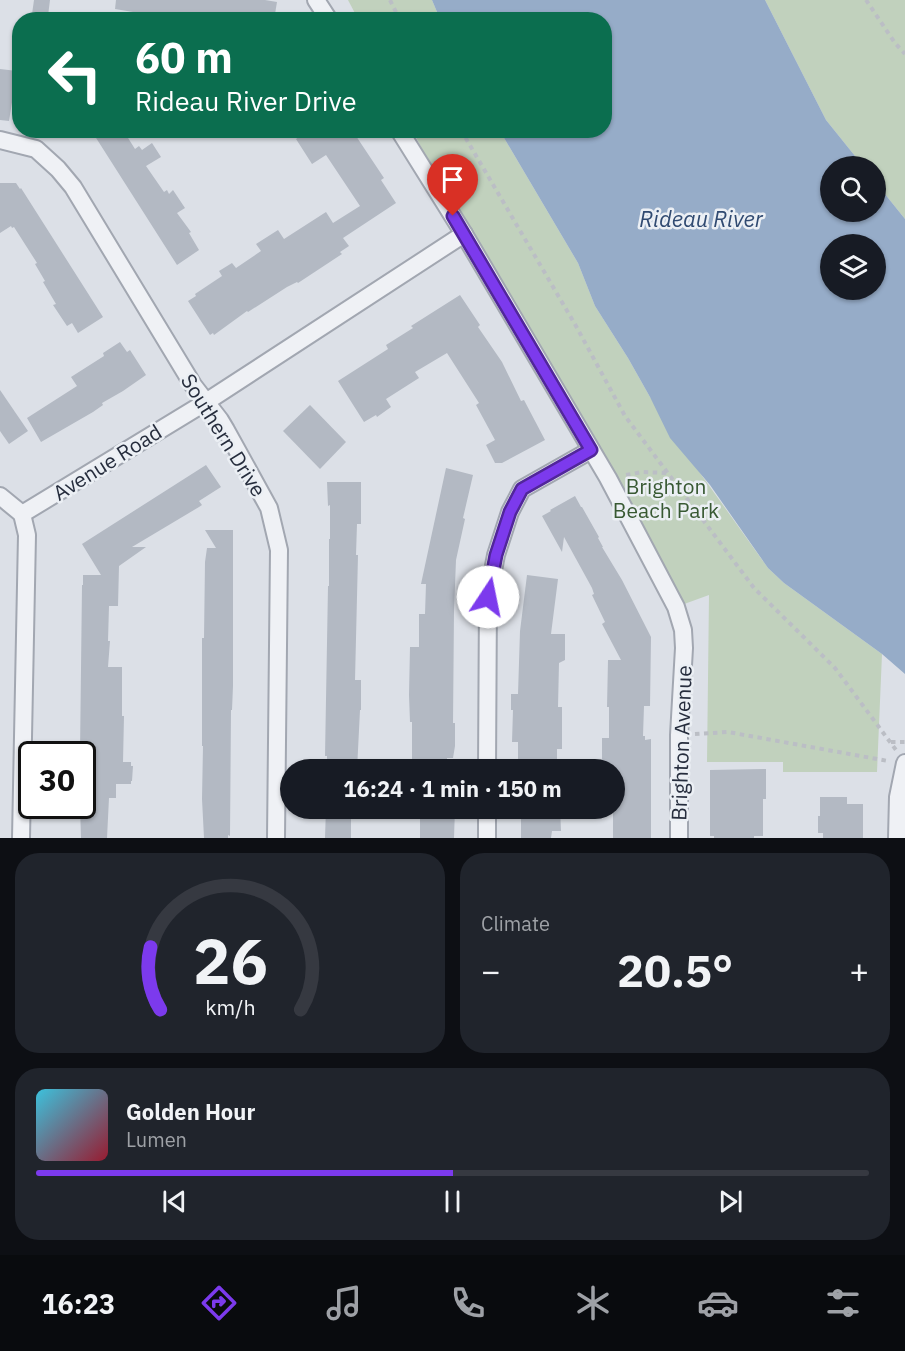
<!DOCTYPE html>
<meta charset="utf-8">
<style>
:root{--surface:#171b24;--page:#20242c;--text:#f1f3f6;--muted:#9ea1a6;--line:#363941;--accent:#7c3aed}
body{margin:0;font-family:"IBM Plex Sans",sans-serif;background:var(--page);color:var(--text);height:100vh;display:flex;flex-direction:column;font-size:22px;white-space:nowrap}
*{box-sizing:border-box;margin:0}
p{font-size:20px;color:var(--muted)}
.icon{flex:none;width:33px;height:33px;fill:none;stroke:currentColor;stroke-width:2;stroke-linecap:round;stroke-linejoin:round}
.map{position:relative;height:838px;overflow:hidden}
.sheet{display:flex;flex-direction:column;gap:15px;padding:15px;background:#0d0f14;flex:1}
.sheet>*{flex:none}
.top-card{position:absolute;left:12px;top:12px;width:600px;height:126px;border-radius:24px;box-shadow:0 2px 4px #0004;background:#0b6e4f;color:#fff;overflow:hidden}
.controls{position:absolute;left:820px;top:156px;display:grid;gap:12px}
.controls a{display:grid;place-items:center;width:66px;height:66px;border-radius:50%;background:var(--surface);box-shadow:0 2px 4px #0004;font-size:30px}
.speed{position:absolute;left:18px;top:741px;display:flex;gap:12px;font-size:30px;font-weight:700;text-align:center}
.speed>*{display:grid;place-content:center;width:78px;height:78px;border-radius:50%;background:var(--surface);box-shadow:0 2px 4px #0004;line-height:1}
.speed .limit{border:3px solid #111;border-radius:9px;background:#fff;color:#111}
.pin{position:absolute;display:grid;place-items:center;width:51px;height:51px;color:#fff;margin:-62px -26px;border-radius:50% 50% 50% 0;rotate:-45deg;box-shadow:0 0 6px #0007}
.pin .icon{rotate:45deg}
.me{position:absolute;width:66px;margin:-33px;rotate:11deg;stroke-linejoin:round;filter:drop-shadow(0 0 4px #0008)}
.turn{display:flex;align-items:center;gap:21px;height:126px;padding:0 24px;font-size:27px}
.turn .icon{width:78px;height:78px;stroke-width:2.5}
.turn b{display:block;font-size:42px;line-height:51px}
.big{font-size:45px;font-weight:800;line-height:1.1}
.sheet .card{flex:1;display:flex;flex-direction:column;justify-content:center;gap:9px;min-width:0;padding:0 21px;border-radius:24px;background:var(--page)}
.sheet .dial{align-items:center;gap:0}
.dial svg{height:156px;overflow:visible;fill:none;stroke:var(--line);stroke-width:7;stroke-linecap:round;text-anchor:middle}
.dial text{fill:var(--text);stroke:none}
.song{display:flex;align-items:center;gap:18px}
.cover{width:72px;height:72px;border-radius:9px;background:linear-gradient(135deg,hsl(190 70% 55%),hsl(350 70% 35%))}
.played{height:6px;border-radius:3px;background:linear-gradient(90deg,var(--accent) 50%,var(--line) 50%)}
.keys{display:flex;justify-content:space-around;direction:ltr}
.heat{display:flex;justify-content:space-between;align-items:center;font-size:33px;direction:ltr}
.sheet .tiles{flex:1;display:grid;gap:15px;grid-template-columns:1fr 1fr}
.card:last-child{grid-column:span 2}
.trip{position:absolute;left:280px;top:759px;width:345px;height:60px;border-radius:30px;background:var(--surface);box-shadow:0 2px 4px #0004;font-weight:800;line-height:60px;text-align:center}
.tab-bar{display:flex;height:96px;justify-content:space-around;align-items:center;background:#090b0e;color:var(--muted)}
.tab-bar .icon{width:42px;height:42px}
.tab-bar .current{color:var(--accent)}
.tab-bar b{font-size:27px;color:var(--text)}
.map>svg:first-child{display:block}
.green{fill:#c1d1bd}
.water{fill:#96acc8;fill-rule:evenodd}
.building{fill:#b3b9c3}
.lines{fill:none;stroke-linecap:round;stroke-linejoin:round}
.minor-casing{stroke:#a2a7b1;stroke-width:20}
.path{stroke:#bbbec5;stroke-width:4;stroke-dasharray:4.5 4.5;stroke-linecap:butt}
.minor{stroke:#eff1f5;stroke-width:16}
.route-casing{stroke:#51269a;stroke-width:15}
.route{stroke:#7c3aed;stroke-width:10}
.labels{text-anchor:middle;dominant-baseline:central;stroke-width:5;stroke-linejoin:round;paint-order:stroke}
.street-label{font-size:21px;fill:#262d3d;stroke:#ebeff4}
.park-label{font-size:21px;fill:#385933;stroke:#ebeff4}
.water-label{font-size:22px;font-style:italic;fill:#304a71;stroke:#ebeff4}
</style>
<div class="map">
<svg width="905" height="838" viewBox="0 0 905 838">
<rect width="100%" height="100%" fill="#dce0e7"/>
<g class="green">
<path d="M348 0H432L440 19H358Z"/>
<path d="M765 0H905V219L876 183V166H863L826 120Z"/>
<path d="M413 131H500L578 263 595 306 628 358 650 397 700 473 768 568 784 583 882 654 877 772H783V762H707L709 595 676 607 464 234Z"/>
</g>
<path class="water" d="M432 0H765L826 120 863 166H831V212H876V183L905 219V674L882 654 784 583 768 568 710 485 670 438 650 397 628 358 595 306 578 263 500 131 604 130V20L440 19ZM831 244H876V290H831Z"/>
<g class="building">
<path d="M34 0H50L48 16 32 14Z"/>
<path d="M116 0H265L277 2 274 20H181L115 9Z"/>
<path d="M0 69 17 71 9 121 0 120Z"/>
<path d="M91 130H123L135 149 139 146 142 150 152 143 161 157 146 166 164 192 167 190 169 194 173 190 185 208 177 213 191 232 189 233 199 250 177 265Z"/>
<path d="M308 130H352L384 178 381 180 396 203 343 238 349 246 340 252 342 254 298 283 297 282 287 287 248 312 247 311 214 335 213 333 210 335 188 301 196 296 195 294 222 276 219 271 232 263 236 268 261 251 256 244 278 230 284 239 326 212 333 223 360 206 326 155 312 164 296 139Z"/>
<path d="M0 183H16L20 189 21 188 103 317 78 333 72 323 67 326 53 305 56 304 43 282 45 281 35 264 37 263 14 227 12 228 11 226 0 233Z"/>
<path d="M460 295 480 325 478 327 502 362 521 401 524 400 545 440 502 463H495L486 445 495 440 476 405 479 403 447 353 415 372 419 378 386 399 391 407 377 417 376 415 364 422 338 381 388 349 386 345 413 328 411 326Z"/>
<path d="M120 342 127 352 130 350 146 375 123 391 102 403 103 405 93 412 41 442 27 418 77 386 71 377 104 356 103 353Z"/>
<path d="M0 390 28 431 9 444 0 431Z"/>
<path d="M310 405 346 442 320 469 283 431Z"/>
<path d="M206 465 221 487 199 501 202 505 199 507 132 547H146L119 566 118 606H109L108 641H110L108 667H122V716H124L123 762H131V766H133L132 781H131V784H116V798H109L107 838H81L80 807H82V752H80L82 585H83V575H101L82 544Z"/>
<path d="M446 468 473 475 463 518 465 519 456 560 454 611 453 723H455V746L453 758H447V770H412V722H410L409 695 410 647H419V614H425L426 584H421Z"/>
<path d="M327 482H361V524H357L356 555H358L355 680H361V710H360L357 770H327V756H325L328 586H329V539H330V505L328 506Z"/>
<path d="M575 496 581 507H582L599 537 598 538 603 547H602L622 580 651 637 650 706H644L643 736H645V740L651 739V838H613V808H615V770H602V738H609V707H607L608 660H621L602 624 605 622 592 595 594 594 592 588 564 537 562 552 542 516 551 511 550 510Z"/>
<path d="M205 530H233V686L232 710H231L230 836 228 835V838H204L202 799 203 746H202V638H204L205 562 207 548H216Z"/>
<path d="M527 575 558 579 551 634H565V660L559 663 558 707H562V749H557V770H518V742H512L513 710H511V694H518L520 631Z"/>
<path d="M766 769V799H763V836H754V838H714V836H710V770Z"/>
<path d="M820 797H847V804H863V838H823V833H818V816H820Z"/>
<path d="M326 808H347V817H351V838H325Z"/>
<path d="M427 808H455L454 838H420V810H427Z"/>
<path d="M521 808H560L561 831H552L551 838H521Z"/>
</g>
<g class="lines">
<g class="minor-casing">
<g id="minor">
<path d="M316 0 329 20"/>
<path d="M399 130 464 234 608 478 676 607 683 630 684 648 679 735V838"/>
<path d="M0 140 36 149 58 169 73 187 193 385 220 420 226 430 269 508 279 550 276 838"/>
<path d="M0 496 22 514"/>
<path d="M22 514 206 402 464 234"/>
<path d="M487 770 488 597 496 555 510 512 522 489 591 450"/>
<path d="M21 838 27 535 22 514"/>
<path d="M487 838V808"/>
<path d="M897 838 898 797 905 763"/>
</g>
</g>
<g class="path">
<path d="M390 0 400 20"/>
<path d="M866 0 895 43 905 54"/>
<path d="M461 130 576 326 625 416 754 588 835 668 896 750"/>
<path d="M626 475 642 472 667 473"/>
<path d="M695 734 728 732 888 761"/>
<path d="M891 742H905"/>
</g>
<use href="#minor" class="minor"/>
</g>
<g class="lines">
<g class="route-casing">
<path id="route" d="M453 216 591 450 522 489 510 512 496 555 488 597"/>
</g>
<use href="#route" class="route"/>
</g>
<g class="labels">
<g class="street-label">
<text transform="translate(224 435) rotate(58)">Southern Drive</text>
<text transform="translate(107 462) rotate(-32)">Avenue Road</text>
<text transform="translate(681 743) rotate(-88)">Brighton Avenue</text>
</g>
<g class="park-label">
<text x="666" y="486">Brighton<tspan x="666" dy="24">Beach Park</tspan></text>
</g>
<g class="water-label">
<text x="701" y="218">Rideau River</text>
</g>
</g>
</svg>
<div class="controls">
<a><svg class="icon" aria-label="search" viewBox="0 0 24 24"><circle cx="10" cy="10" r="6"/><path d="M15 15l6 6"/></svg></a>
<a><svg class="icon" aria-label="layers" viewBox="0 0 24 24"><path d="M12 4l9 5-9 5-9-5zM3 14l9 5 9-5"/></svg></a>
</div>
<div class="speed"><div class="limit">30</div></div>
<div class="pin" style="left:453px;top:216px;background:#d93025"><svg class="icon" aria-label="arrive" viewBox="0 0 24 24"><path d="M6 21V4h12l-3 4 3 4H6"/></svg></div>
<svg class="me" style="left:488px;top:597px" viewBox="-20 -20 40 40"><circle r="19" fill="#fff"/><path d="M0-13L10 11 0 6-10 11z" fill="#7c3aed"/></svg>
<div class="trip">16:24 · 1 min · 150 m</div>
<div class="top-card">
<div class="turn"><svg class="icon" aria-label="left" viewBox="0 0 24 24"><path d="M17 20v-9H6M10 6l-5 5 5 5"/></svg><div><b>60 m</b>Rideau River Drive</div></div>
</div>
</div>
<section class="sheet">
<div class="tiles">
<div class="card dial"><svg viewBox="0 0 100 80">
<path d="M14 69A42 42 0 1 1 86 69"/>
<path d="M14 69A42 42 0 0 1 9 37" stroke="#7c3aed"/>
<text x="50" y="56" font-size="32" font-weight="700">26</text>
<text x="50" y="72" font-size="11">km/h</text>
</svg></div>
<div class="card"><p>Climate</p>
<div class="heat"><a>−</a><b class="big">20.5°</b><a>+</a></div>
</div>
<div class="card">
<div class="song"><i class="cover"></i><div><b>Golden Hour</b><p>Lumen</p></div></div>
<div class="played"></div>
<div class="keys"><svg class="icon" aria-label="previous" viewBox="0 0 24 24"><path d="M18 5L8 12l10 7zM5 5v14"/></svg><svg class="icon" aria-label="pause" viewBox="0 0 24 24"><path d="M8 5v14M16 5v14"/></svg><svg class="icon" aria-label="next" viewBox="0 0 24 24"><path d="M6 5l10 7-10 7zM19 5v14"/></svg></div>
</div>
</div>
</section>
<nav class="tab-bar">
<b>16:23</b>
<svg class="icon current" aria-label="directions" viewBox="0 0 24 24"><path d="M12 3l9 9-9 9-9-9zM9 14v-3h6M13 9l2 2-2 2"/></svg>
<svg class="icon" aria-label="music" viewBox="0 0 24 24"><path d="M9 18V5l10-2v13"/><circle cx="6" cy="18" r="3"/><circle cx="16" cy="16" r="3"/></svg>
<svg class="icon" aria-label="phone" viewBox="0 0 24 24"><path d="M5 4h4l2 5-3 2q2 4 5 5l2-3 5 2v4C11 20 4 13 5 4z"/></svg>
<svg class="icon" aria-label="climate" viewBox="0 0 24 24"><path d="M12 3v18M4 7l16 10M4 17L20 7"/></svg>
<svg class="icon" aria-label="car" viewBox="0 0 24 24"><path d="M5 17H2v-5l4-1 3-4h7l3 4 3 1v5h-3M9 17h6M6 11h13"/><circle cx="7" cy="17" r="2"/><circle cx="17" cy="17" r="2"/></svg>
<svg class="icon" aria-label="filters" viewBox="0 0 24 24"><path d="M4 7h16M4 17h16"/><circle cx="9" cy="7" r="2"/><circle cx="15" cy="17" r="2"/></svg>
</nav>
